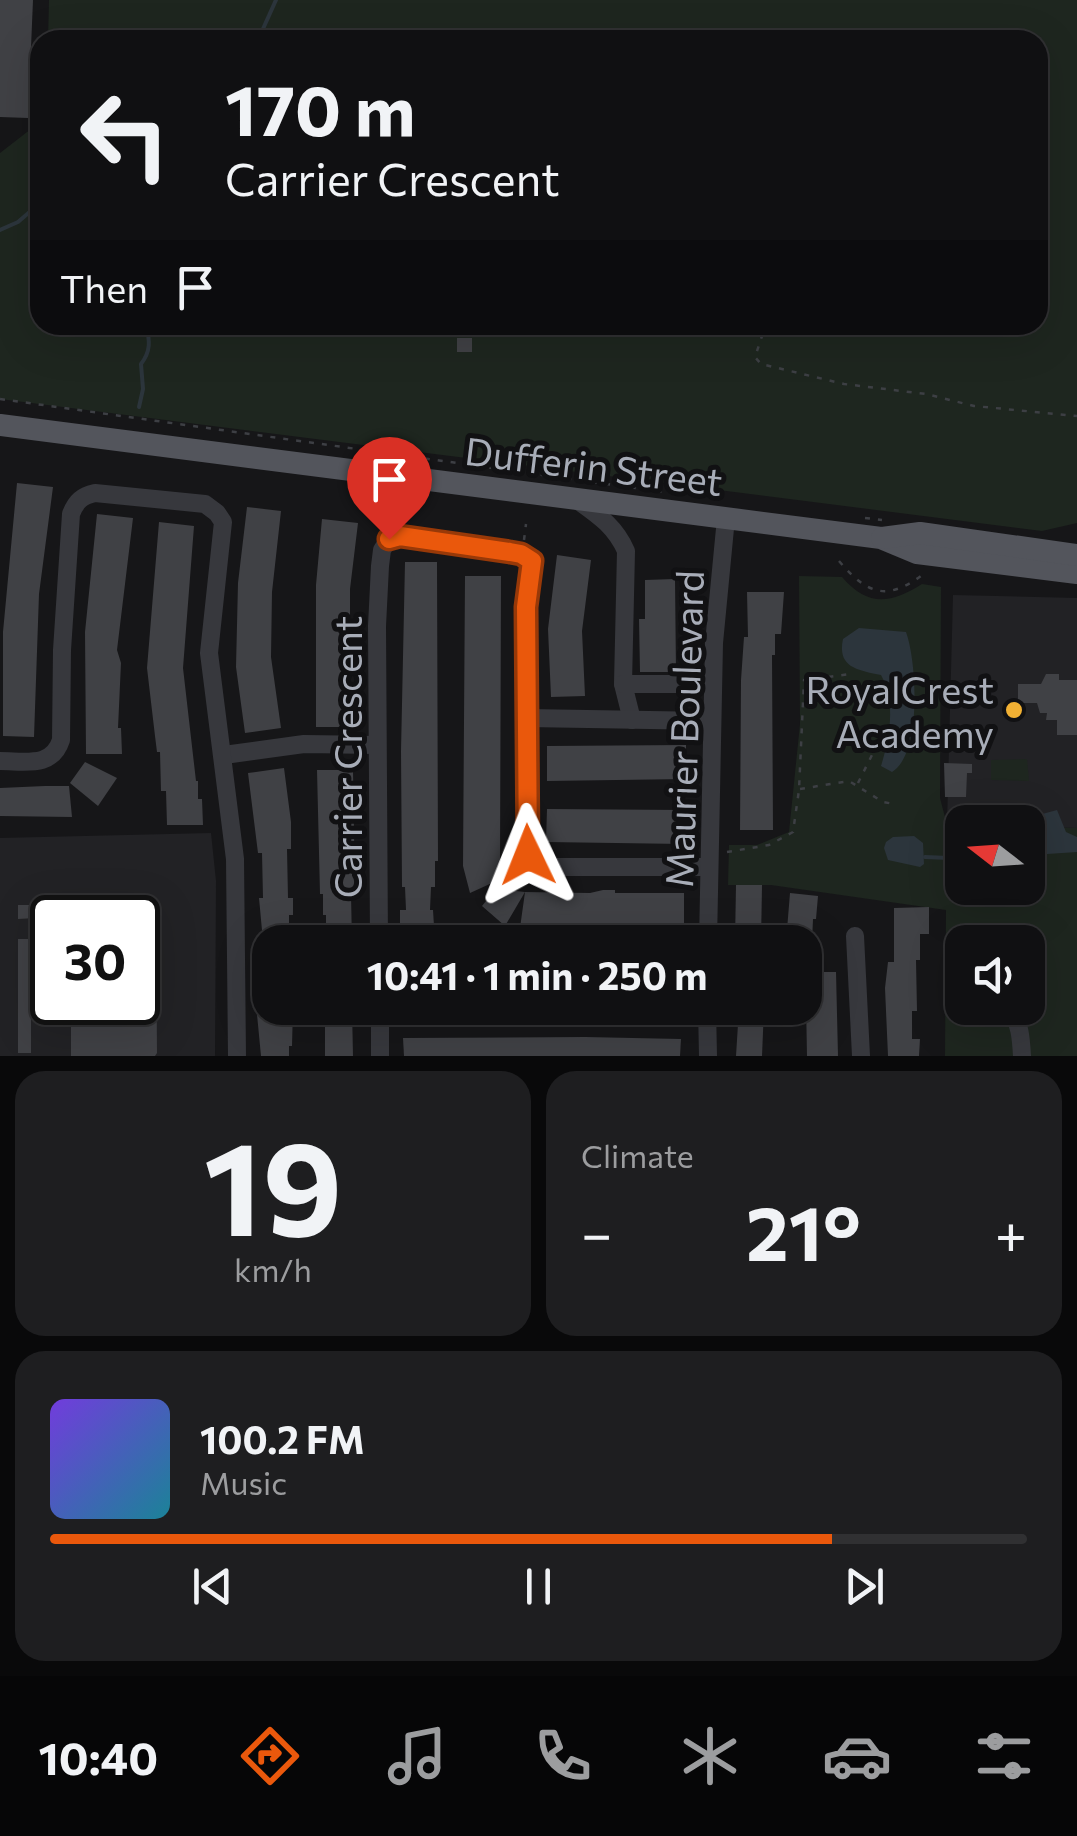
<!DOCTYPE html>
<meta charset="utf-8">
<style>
:root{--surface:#101012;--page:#1e1e20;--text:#f1f3f6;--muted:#9c9d9f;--line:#303032;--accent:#ea580c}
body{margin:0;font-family:Commissioner,sans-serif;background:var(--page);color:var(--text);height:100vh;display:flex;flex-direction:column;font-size:38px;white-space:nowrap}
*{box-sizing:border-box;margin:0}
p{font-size:32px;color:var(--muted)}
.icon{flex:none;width:55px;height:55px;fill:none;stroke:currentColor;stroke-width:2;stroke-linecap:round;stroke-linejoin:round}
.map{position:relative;height:1056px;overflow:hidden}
.drawer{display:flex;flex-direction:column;gap:15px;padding:15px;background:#09090a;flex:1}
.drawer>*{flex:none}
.top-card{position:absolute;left:30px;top:30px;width:1018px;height:305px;border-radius:30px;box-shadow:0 10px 40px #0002,0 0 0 2px var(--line);background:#101012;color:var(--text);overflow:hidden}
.needle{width:65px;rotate:287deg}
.tools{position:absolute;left:945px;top:805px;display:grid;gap:20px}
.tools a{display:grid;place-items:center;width:100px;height:100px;border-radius:20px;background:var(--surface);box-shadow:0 10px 40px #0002,0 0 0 2px var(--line);font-size:50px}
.speed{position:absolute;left:30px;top:895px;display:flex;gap:20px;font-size:50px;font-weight:700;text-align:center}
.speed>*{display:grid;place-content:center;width:130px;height:130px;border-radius:50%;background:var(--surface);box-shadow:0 10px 40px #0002,0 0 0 2px var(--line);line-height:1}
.speed .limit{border:5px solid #111;border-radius:15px;background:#fff;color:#111}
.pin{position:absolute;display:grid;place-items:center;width:85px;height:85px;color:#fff;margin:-102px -42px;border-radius:50% 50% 50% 0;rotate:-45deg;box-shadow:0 0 10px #0007}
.pin .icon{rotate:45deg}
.me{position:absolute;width:110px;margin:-55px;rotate:358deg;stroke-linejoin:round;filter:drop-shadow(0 0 8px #0008)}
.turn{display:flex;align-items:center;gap:35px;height:210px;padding:0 30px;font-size:45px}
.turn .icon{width:130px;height:130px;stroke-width:2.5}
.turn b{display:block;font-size:70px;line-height:85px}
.then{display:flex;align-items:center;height:95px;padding:0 30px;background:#0003;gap:20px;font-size:38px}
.big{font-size:75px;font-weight:700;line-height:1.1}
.drawer .card{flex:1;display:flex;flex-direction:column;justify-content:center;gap:15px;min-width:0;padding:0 35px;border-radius:30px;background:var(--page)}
.drawer .dial{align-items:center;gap:0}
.dial b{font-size:130px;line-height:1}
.song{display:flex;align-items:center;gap:30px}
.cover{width:120px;height:120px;border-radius:15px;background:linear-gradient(135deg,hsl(260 70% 55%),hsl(190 70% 35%))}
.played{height:10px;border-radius:5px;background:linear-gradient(90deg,var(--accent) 80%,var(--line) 80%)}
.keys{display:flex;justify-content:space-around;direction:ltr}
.heat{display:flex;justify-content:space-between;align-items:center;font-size:55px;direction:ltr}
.drawer .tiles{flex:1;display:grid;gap:15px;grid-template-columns:1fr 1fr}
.card:last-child{grid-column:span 2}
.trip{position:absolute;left:252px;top:925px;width:570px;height:100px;border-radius:30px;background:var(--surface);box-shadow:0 10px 40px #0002,0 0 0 2px var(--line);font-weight:700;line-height:100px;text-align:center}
.tabs{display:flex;height:160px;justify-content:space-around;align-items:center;background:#060607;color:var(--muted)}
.tabs .icon{width:70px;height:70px}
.tabs .on{color:var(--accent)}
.tabs b{font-size:45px;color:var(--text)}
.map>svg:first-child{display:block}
.built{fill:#222225;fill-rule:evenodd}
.green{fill:#1e261f;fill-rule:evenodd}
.water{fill:#2c353c}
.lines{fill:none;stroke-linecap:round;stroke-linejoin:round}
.stream{stroke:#2c353c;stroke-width:4}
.building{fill:#404145}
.path{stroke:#3d3f44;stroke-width:2.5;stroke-dasharray:5 8;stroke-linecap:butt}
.minor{stroke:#37383d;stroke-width:18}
.major{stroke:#53555c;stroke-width:22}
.route-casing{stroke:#983908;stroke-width:25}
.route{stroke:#ea580c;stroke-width:18}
.poi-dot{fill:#f2b134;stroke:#111113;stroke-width:4}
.labels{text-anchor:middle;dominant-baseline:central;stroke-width:10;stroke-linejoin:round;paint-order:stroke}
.street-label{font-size:38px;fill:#a8adb8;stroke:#111113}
.poi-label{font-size:38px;fill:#a8adb8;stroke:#111113;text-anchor:end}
</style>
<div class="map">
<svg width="1077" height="1056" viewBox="0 0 1077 1056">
<rect width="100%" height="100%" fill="#161618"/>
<g class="built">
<path d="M953 595 1077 598V828L1028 827V822L947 825Z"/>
<path d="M211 833 216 881 215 1056H0V838ZM52 918H138V1002H52Z"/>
</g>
<g class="green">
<path d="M49 0H1077V523L1042 531 0 399V153L40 122V325H1038V40H48Z"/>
<path d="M799 576 842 577C868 607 890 604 922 584L941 587 940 798 947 825 962 826V888H1028V827L1077 828V1056H945L946 910 771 885H728L729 845H757L789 832 800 724ZM962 942H1028V1008H962Z"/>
<path d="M1027 759 1029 781 991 780V760Z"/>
</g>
<g class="water">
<path d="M859 628 906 632C917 662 922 754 892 772L881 766C890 737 896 702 881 675 857 670 837 667 843 639Z"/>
<path d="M1057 810 1066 832 1077 837V852L1047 854 1037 844 1028 843V823L1035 816Z"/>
<path d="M914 836 923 843 924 864 920 867 888 860 884 848 886 842 893 837Z"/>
</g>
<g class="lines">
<g class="stream">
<path d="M258 40 276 0"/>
<path d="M0 230 18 222 40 203"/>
<path d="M139 407 143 389 141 364C151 351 150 341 146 325"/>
<path d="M925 857 949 858 962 852"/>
</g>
</g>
<g class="building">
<path d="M0 0H33L28 118 0 117Z"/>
<rect x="457" y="338" width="15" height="14"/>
<path d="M17 483 53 487 39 594 34 737 3 736V632Z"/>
<path d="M247 507 281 511 272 592 271 657 281 728 245 733 236 667 238 583Z"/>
<path d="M97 514 133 518 117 650 121 663 118 728H121L122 754H86L85 632Z"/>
<path d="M322 519 358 523 350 589V727H316V585Z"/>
<path d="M159 522 194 526 183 668 196 781H198V799H202L203 825H167L166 791H161L160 752H157L155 736 147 668Z"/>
<path d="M557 555 591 560 582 631 585 696 551 697 548 629Z"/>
<path d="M405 562H437L438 861H435V887H431L430 910H433L435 942H402L400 928V910H406L405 887H402L401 751Z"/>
<path d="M465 576H501L500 865 497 866 503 878 470 893 463 866Z"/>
<path d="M675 579 676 672H640L639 619H645V580Z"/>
<path d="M747 592H784L781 634H775V655H772L773 830H740L741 680 744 637H748Z"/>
<path d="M1046 674H1059V680H1077V735H1057V720H1046L1047 713H1040L1037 703H1018V684H1041Z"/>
<path d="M686 745V779L547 781V746Z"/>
<path d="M85 762 117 778 98 806 70 783Z"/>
<path d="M944 763 972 764V773H967L966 797H945Z"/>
<path d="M284 768 291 822V849H287L288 898H293V915H289V942H270V1008H293L292 1046H289V1056H261L256 1004H259L263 941 259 898H263L262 853H258L248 773Z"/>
<path d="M317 770H353L355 894H351L352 942H326V915H323V894H320Z"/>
<path d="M45 786H69L72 817 0 816V788Z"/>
<path d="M547 809 684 810V844L546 842Z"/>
<path d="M502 881 516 891 525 892 505 926 482 906Z"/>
<path d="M736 885H762L761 942H735Z"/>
<path d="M603 890H615V893H684V929L628 926V929H577L547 924H533L532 930 520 928 525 892 590 893Z"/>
<path d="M790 893 818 896 816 919H813L812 942H786Z"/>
<path d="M18 905H35V918L18 919Z"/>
<path d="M929 907V934H920V960H916L917 1011H912V1039H920L919 1056H888L885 988 888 962H894V908Z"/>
<path d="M138 916H156L157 1053 155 1056H71V1002H138Z"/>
<rect x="18" y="939" width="13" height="114"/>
<path d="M805 946H821V972H836L838 1056H807Z"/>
<path d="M321 1008H352L353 1056H325V1022H321Z"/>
<path d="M739 1008H764L762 1056H736Z"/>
<path d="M585 1037 681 1039 680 1056H404L403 1038Z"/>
</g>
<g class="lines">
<g class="path">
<path d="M754 325 761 329 762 336 755 357 761 364 844 384 926 394 974 406 1077 416"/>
<path d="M0 399 664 492"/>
<path d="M865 518 882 520"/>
<path d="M524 540 526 524"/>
<path d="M839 561C868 595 887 602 925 573"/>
<path d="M858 783 873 753"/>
<path d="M800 789 849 781 883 802 894 804"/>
<path d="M727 852 769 845 793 832 799 790 804 680 851 674"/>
</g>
<g class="minor">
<path d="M577 500C598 515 615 526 626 551L623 684 632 720"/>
<path d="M623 684H678"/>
<path d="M527 718 710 721"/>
<path d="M224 755 304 744 377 745"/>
<path d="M0 761C26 761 52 768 61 740L62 650 71 514C76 501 82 496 95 493L205 504 217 513 223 522 209 653 235 859 237 1056"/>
<path d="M855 936 861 1056"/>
<path d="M379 942 377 626 380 566 382 550 389 539 400 536 521 553 532 561 526 607 528 855 537 863 553 867H708"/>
<path d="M708 942 714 643 726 518"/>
<path d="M707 1008 708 1056"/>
<path d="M1010 1008C1020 1023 1021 1038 1022 1056"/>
<path d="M380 1013 707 1012"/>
<path d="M380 1056V1008"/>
</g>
<g class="major">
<path d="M0 425 881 538 917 553 1077 573"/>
<path d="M882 538 920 533 1077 555"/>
</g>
</g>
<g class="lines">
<g class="route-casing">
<path id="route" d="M389 539 400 536 510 552 521 554 532 561 526 607 528 855"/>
</g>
<use href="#route" class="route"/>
</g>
<circle class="poi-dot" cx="1014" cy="710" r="10"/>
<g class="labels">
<g class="street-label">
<text transform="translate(594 465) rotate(7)">Dufferin Street</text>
<text transform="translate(683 729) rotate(-88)">Maurier Boulevard</text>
<text transform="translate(346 757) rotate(-90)">Carrier Crescent</text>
</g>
<g class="poi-label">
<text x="994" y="688">RoyalCrest<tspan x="994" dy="44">Academy</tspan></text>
</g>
</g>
</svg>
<div class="tools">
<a><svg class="needle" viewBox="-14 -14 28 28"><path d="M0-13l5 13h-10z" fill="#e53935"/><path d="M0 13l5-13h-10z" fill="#9c9d9f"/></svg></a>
<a><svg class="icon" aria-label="sound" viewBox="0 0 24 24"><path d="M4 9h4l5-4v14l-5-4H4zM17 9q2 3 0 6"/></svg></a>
</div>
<div class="speed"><div class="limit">30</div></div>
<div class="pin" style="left:389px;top:539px;background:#d93025"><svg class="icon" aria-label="arrive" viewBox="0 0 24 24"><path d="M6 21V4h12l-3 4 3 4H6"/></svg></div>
<svg class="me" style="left:528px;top:855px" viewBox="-20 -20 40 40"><path d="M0-17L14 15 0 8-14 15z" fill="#ea580c" stroke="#fff" stroke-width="4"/></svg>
<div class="trip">10:41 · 1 min · 250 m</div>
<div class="top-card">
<div class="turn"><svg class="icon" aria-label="left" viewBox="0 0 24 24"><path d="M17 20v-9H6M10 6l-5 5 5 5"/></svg><div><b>170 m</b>Carrier Crescent</div></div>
<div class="then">Then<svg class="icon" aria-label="arrive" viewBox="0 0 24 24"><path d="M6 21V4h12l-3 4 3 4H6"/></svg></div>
</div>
</div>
<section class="drawer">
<div class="tiles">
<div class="card dial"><b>19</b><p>km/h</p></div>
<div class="card"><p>Climate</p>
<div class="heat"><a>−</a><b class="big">21°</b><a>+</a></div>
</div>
<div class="card">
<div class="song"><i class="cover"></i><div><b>100.2 FM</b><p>Music</p></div></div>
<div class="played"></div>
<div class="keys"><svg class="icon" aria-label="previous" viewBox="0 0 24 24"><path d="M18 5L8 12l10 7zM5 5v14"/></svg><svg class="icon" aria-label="pause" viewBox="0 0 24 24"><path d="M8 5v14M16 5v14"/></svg><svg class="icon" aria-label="next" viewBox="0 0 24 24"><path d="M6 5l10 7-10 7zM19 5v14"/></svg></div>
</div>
</div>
</section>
<nav class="tabs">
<b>10:40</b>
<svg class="icon on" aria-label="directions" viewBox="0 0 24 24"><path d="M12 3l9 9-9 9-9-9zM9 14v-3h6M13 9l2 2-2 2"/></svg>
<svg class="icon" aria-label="music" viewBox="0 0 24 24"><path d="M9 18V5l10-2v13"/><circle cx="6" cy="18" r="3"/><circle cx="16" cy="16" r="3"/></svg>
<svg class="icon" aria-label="phone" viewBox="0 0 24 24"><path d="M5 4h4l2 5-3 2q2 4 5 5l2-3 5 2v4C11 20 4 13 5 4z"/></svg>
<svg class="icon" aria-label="climate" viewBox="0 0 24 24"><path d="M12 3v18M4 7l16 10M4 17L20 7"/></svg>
<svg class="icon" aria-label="car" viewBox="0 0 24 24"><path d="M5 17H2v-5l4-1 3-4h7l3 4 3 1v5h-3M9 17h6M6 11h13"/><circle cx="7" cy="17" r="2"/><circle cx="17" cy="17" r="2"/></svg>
<svg class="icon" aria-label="filters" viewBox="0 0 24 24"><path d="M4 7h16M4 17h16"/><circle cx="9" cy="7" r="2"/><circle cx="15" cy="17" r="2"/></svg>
</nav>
